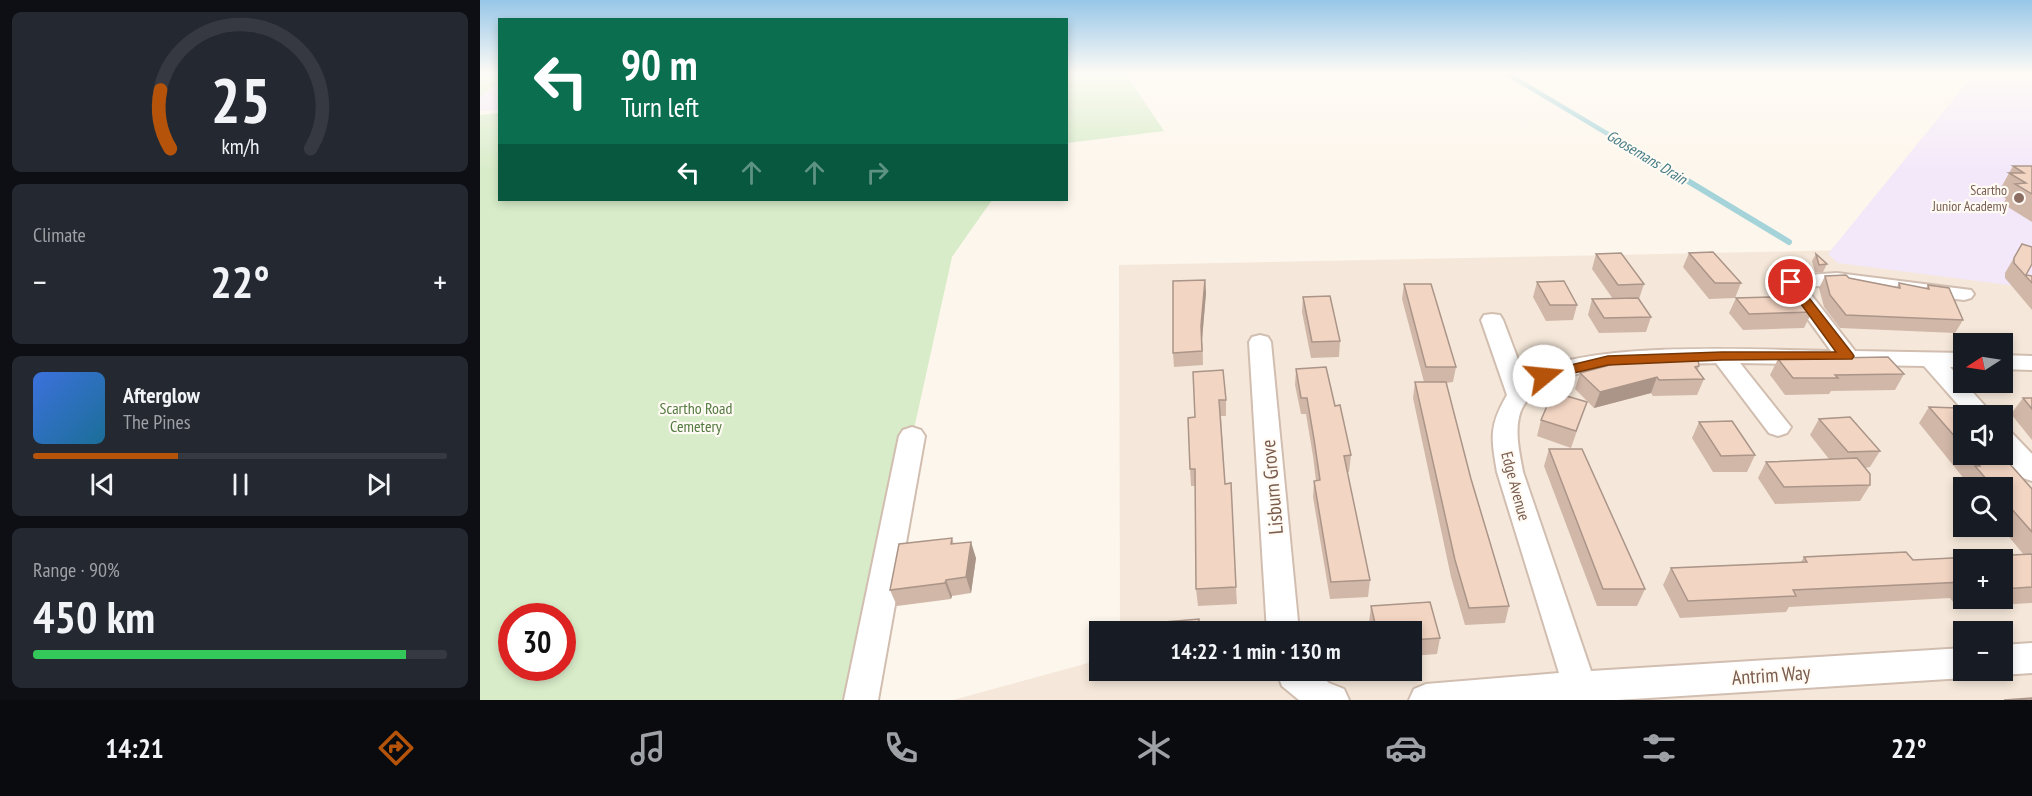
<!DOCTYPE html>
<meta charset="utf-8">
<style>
:root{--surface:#171b24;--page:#242831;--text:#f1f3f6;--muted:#9ea1a6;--line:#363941;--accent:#b45309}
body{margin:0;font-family:"PT Sans Narrow",sans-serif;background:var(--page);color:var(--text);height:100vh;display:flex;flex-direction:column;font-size:22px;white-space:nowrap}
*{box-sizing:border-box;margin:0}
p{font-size:20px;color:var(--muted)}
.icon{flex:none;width:33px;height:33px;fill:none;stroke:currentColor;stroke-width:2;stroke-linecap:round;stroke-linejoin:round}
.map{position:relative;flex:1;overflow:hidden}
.side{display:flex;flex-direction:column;gap:12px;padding:12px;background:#0d0f14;width:480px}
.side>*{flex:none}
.guide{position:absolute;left:18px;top:18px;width:570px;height:183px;border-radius:0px;box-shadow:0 3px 9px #0003;background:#0b6e4f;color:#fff;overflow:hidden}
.needle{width:39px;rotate:258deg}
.buttons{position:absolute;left:1473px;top:333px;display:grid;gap:12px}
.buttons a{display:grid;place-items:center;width:60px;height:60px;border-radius:0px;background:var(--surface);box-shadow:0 3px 9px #0003;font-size:30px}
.speed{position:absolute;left:18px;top:603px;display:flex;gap:12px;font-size:30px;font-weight:700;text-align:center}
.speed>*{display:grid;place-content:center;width:78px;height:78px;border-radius:50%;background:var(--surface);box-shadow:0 3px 9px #0003;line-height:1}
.speed .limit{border:9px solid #d22;background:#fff;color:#111}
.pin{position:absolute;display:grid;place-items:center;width:51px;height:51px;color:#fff;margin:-26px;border:3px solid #fff;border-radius:50%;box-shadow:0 2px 6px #0007}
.me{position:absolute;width:66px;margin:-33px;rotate:73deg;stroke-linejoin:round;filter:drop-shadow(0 0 4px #0008)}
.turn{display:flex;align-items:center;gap:21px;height:126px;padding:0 24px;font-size:27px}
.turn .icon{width:78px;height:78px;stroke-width:2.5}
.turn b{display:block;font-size:42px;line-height:51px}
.lanes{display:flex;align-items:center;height:57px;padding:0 24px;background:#0003;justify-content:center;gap:30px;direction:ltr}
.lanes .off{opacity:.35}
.big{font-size:45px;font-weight:700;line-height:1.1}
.side .widget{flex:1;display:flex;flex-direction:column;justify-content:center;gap:9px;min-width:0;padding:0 21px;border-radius:9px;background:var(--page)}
.side .dial{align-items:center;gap:0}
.dial svg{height:156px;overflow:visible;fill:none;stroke:var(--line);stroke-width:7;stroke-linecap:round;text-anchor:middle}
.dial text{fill:var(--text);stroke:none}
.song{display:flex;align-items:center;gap:18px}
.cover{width:72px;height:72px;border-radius:9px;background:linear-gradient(135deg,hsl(220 70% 55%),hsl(200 70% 35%))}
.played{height:6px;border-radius:3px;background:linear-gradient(90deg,var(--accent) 35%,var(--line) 35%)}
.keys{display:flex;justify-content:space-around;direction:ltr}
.heat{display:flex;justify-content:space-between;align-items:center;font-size:33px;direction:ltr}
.charge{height:9px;border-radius:4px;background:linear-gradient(90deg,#34c759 90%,var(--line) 0)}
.trip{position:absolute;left:609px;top:621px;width:333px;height:60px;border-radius:0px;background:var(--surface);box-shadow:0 3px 9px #0003;font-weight:700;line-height:60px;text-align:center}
.dock{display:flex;height:96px;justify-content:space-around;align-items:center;background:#090b0e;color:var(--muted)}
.dock .icon{width:42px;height:42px}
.dock .on{color:var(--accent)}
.dock b{font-size:27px;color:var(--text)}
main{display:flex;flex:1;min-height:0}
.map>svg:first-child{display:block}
.residential{fill:#f5e8da;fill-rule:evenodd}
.education{fill:#f3e8fa}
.green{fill:#d8ecc9;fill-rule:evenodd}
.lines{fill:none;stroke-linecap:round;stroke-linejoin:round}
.stream-far1{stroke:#a5d3da;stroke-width:4.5}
.stream{stroke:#a5d3da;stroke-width:6}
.minor-casing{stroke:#d1beb0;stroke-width:4}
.minor{fill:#fff;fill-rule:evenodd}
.wall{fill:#d1b7a8;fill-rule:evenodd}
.shaded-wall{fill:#aa9588}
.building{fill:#f3d5c3;stroke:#aa9588;stroke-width:1.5}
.route{fill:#b45309;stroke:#753606;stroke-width:1.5}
.education-dot{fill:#8d6e63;stroke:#fffaf3;stroke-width:2}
.labels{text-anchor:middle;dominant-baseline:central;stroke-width:4.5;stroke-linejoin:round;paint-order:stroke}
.far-education-label{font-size:14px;fill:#785e54;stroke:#fffaf3;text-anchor:end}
.far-water-label{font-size:15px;font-style:italic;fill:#437c86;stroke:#fffaf3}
.park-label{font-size:16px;fill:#537a41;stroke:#fffaf3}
.street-label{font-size:16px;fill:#7a5c4d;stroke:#fffaf3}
.near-street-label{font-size:20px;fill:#7a5c4d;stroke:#fffaf3}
</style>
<main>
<section class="side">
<div class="widget dial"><svg viewBox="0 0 100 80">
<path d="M14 69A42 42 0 1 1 86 69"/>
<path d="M14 69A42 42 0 0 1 9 39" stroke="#b45309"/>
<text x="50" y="56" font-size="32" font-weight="700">25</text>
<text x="50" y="72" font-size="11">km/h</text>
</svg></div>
<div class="widget"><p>Climate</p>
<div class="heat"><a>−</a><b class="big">22°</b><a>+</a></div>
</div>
<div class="widget">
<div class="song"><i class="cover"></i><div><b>Afterglow</b><p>The Pines</p></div></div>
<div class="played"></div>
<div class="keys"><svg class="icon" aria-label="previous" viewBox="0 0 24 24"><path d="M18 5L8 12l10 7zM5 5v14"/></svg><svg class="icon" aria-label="pause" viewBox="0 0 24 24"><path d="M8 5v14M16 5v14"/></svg><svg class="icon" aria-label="next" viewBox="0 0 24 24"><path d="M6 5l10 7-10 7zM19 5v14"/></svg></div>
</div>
<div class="widget"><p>Range · 90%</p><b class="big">450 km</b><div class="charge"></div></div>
</section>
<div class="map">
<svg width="1552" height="700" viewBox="0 0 1552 700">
<rect width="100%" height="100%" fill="#fdf6ec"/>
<path class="residential" d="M1552 159V700H473L619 660 620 670H932V632L640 631 639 265 1377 250ZM1484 344H1522V382H1484ZM1484 416H1522V454H1484ZM1484 488H1522V526H1484ZM1484 560H1522V598H1484ZM1484 632H1522V670H1484Z"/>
<g class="education">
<path d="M0 73H19V110L0 111Z"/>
<path d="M1495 73H1552V288L1358 263 1348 254Z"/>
</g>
<g class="green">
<path d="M0 73H20L19 82 0 97Z"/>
<path d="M586 73H645L684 131 587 143Z"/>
<path d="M19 113 20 200H512L472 257 374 700H0V115ZM32 616H82V668H32Z"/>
</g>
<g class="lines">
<path class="stream-far1" d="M1026 73 1205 180"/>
<path class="stream" d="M1203 178 1309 242"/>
<g class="minor-casing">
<g id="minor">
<path d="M1357 273 1491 290 1494 294 1491 298 1484 300 1357 285 1325 287 1375 351 1484 353V367H1470L1514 416H1488L1444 366 1260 363 1311 427 1307 433 1298 436 1289 433 1236 363C1189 365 1052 358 1039 417 1035 436 1040 454 1043 472L1111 671 1484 648V670H1497L1496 673 1484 678 1137 700H929L934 689 946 684 1079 673 1017 472C1011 437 1009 426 1027 395L1001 320 1004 315 1012 314 1020 315 1023 320 1045 378C1095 339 1284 350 1351 351L1301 282 1304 278 1311 276Z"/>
<path d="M780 335 788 337 791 342 819 632H787L769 342 772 337Z"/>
<path d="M1522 355 1552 356V370L1522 369Z"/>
<path d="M432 427 441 430 445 436 398 700H364L419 436 423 430Z"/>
<path d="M1522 429 1531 432 1552 454V481L1543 478 1522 454Z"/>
<path d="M1552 643V673L1522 675 1511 670H1522V645Z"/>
<path d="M796 670H833L849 683 864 689 869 700H819L802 686Z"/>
</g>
</g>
<use href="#minor" class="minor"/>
</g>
<g class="wall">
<path d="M1533 166H1552V222L1523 204 1526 199 1518 193Z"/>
<path d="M1542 244 1546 275 1552 276V310L1525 278V273Z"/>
<path d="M1209 253 1261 283 1255 298 1229 299 1203 267Z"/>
<path d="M1116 254 1164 284 1159 299 1171 317 1166 332 1119 333 1108 315 1112 299H1133L1112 269Z"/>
<path d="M1336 254 1347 264 1343 272H1335L1332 261Z"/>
<path d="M1345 276 1369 278 1417 287 1419 283 1446 288 1448 285 1483 320 1475 333 1360 328 1344 307 1339 288Z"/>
<path d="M725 280 726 293 722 340 723 365 694 367 693 353Z"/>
<path d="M1057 282 1097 305 1093 320 1066 321 1053 297Z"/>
<path d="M924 284 976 367 973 382 966 383 991 479 1029 606 1025 623 985 625 971 577 933 398 935 382H944L922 299Z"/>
<path d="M823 297 860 341 859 357 831 358 822 312Z"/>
<path d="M1256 298 1332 312 1324 328 1263 330 1249 313Z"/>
<path d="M1298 359 1424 374 1415 390 1351 391 1349 394 1305 395 1290 375Z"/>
<path d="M1219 366 1218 370 1224 379 1217 395 1173 396 1171 393 1114 408 1095 389 1100 373Z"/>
<path d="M816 369 855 406 871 455 869 472H867L890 580 888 597 850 599 833 497 834 481H836L833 456 826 414H821L815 385Z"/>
<path d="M713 372 746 400V416H741L745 484 756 587 757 604 718 606 716 589 715 486H711L710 469 715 417Z"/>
<path d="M1543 398H1552V440L1531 414Z"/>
<path d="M1107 402 1091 448 1057 436 1061 420Z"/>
<path d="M1449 407 1484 416V454H1521L1552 489V603L1477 607 1470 598 1309 607 1306 612 1200 618 1183 585 1191 568 1321 562 1324 557 1433 560 1544 555 1520 526H1522V488H1487L1483 483 1485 480 1439 423ZM1484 560H1522V598H1484Z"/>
<path d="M1339 419 1400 451 1390 467 1385 468 1390 485 1380 501 1295 504 1278 478 1286 462 1349 459 1330 435Z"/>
<path d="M1219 422 1275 455 1267 472H1233L1212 438Z"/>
<path d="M1069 449 1165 589 1157 606H1117L1064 466Z"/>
<path d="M472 538 474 544 496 558 491 593 472 596 471 599 417 606 410 590Z"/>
<path d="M891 606 960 638 957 654 932 656V632H891L889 623Z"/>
<path d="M662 670H722V673L663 678Z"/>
</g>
<g class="shaded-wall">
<path d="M725 280 726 293 722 340 723 365 721 326Z"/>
<path d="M1177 377 1171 393 1114 408 1120 392Z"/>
<path d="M491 542 496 558 491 593 486 577Z"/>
<path d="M466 580 472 596 471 599 465 583Z"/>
</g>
<g class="building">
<path d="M1533 166H1552V194L1535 184 1546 183 1529 173H1544Z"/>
<path d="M1542 244 1552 247V264L1546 275 1552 276V283L1534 263V258Z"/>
<path d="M1233 252 1261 283H1235L1209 253Z"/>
<path d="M1141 253 1164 284 1138 285 1116 254Z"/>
<path d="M1336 254 1347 264 1339 265Z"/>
<path d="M1366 275 1369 278 1420 288 1419 283 1449 289 1448 285 1469 288 1483 320 1366 315 1350 295 1345 276Z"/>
<path d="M725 280 721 326 722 351 693 353V281Z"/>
<path d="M1084 281 1097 305H1070L1057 282Z"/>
<path d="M924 284H951L976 367H946Z"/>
<path d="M850 296 860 341 832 342 823 297Z"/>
<path d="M1327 296 1332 302V312L1269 314 1256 298Z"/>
<path d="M1158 298 1171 317 1124 318 1112 299Z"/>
<path d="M1408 357 1424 374 1355 375 1358 378H1313L1298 359Z"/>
<path d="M1218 360 1219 366 1215 367 1224 379 1179 380 1177 377 1120 392 1100 373 1145 361Z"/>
<path d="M846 367 855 406 860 405 871 455 864 456 890 580 851 582 834 481 840 480 834 439 827 398H821L816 369Z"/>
<path d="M743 370 746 400H739L745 484 751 483 756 587 716 589 715 469H710L708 418 715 417 713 372Z"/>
<path d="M935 382H966L991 479 1029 606 989 608 975 560Z"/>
<path d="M1073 392 1107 402 1096 431 1061 420Z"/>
<path d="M1543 398H1552V409Z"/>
<path d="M1449 407 1478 408 1485 416H1484V447Z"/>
<path d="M1370 417 1400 451 1368 452 1339 419Z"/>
<path d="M1252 421 1275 455 1241 456 1219 422Z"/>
<path d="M1069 449H1102L1165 589H1123Z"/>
<path d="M1490 454H1521L1552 489V532L1522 498V488H1514L1495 466H1500Z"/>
<path d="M1377 458 1390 474V485L1304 487 1286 462Z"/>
<path d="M472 538 471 544 491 542 486 577 466 580 465 583 410 590 419 544Z"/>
<path d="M1426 552 1433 560 1552 554V587L1522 589V560H1484V582L1313 590 1316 596 1208 601 1191 568 1327 562 1324 557Z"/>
<path d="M950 602 960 638 932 640V632H897L891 606Z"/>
<path d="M719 619V632H661V624Z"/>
<path d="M1552 698V700H1524Z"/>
</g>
<linearGradient id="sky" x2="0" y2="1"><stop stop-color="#97c7e8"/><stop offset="0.43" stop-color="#fefbf6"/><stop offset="1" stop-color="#fefbf6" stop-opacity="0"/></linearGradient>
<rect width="1552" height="171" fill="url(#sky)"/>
<path class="route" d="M1311 279 1315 280 1372 353 1374 356 1372 359 1242 360 1128 365 1064 380 1056 376 1058 373 1128 356 1242 352H1356L1305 282Z"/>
<circle class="education-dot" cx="1539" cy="198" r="6"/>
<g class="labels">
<g class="far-education-label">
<text x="1527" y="190">Scartho<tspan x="1527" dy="16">Junior Academy</tspan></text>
</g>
<g class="far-water-label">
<text transform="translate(1167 157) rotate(31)">Goosemans Drain</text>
</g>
<g class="park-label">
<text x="216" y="408">Scartho Road<tspan x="216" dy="18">Cemetery</tspan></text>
</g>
<g class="street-label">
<text transform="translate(1036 486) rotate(75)">Edge Avenue</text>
</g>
<g class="near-street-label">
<text transform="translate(792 487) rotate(-95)">Lisburn Grove</text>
<text transform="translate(1291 675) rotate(-4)">Antrim Way</text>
</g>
</g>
</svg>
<div class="buttons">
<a><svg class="needle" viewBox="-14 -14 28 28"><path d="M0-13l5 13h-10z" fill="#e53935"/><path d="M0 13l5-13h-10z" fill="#9ea1a6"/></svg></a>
<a><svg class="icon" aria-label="sound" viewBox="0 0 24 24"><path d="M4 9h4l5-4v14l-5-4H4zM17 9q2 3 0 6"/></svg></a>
<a><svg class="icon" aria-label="search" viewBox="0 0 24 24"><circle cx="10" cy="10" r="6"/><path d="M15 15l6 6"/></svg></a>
<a>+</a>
<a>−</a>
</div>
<div class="speed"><div class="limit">30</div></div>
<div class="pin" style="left:1311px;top:282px;background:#d93025"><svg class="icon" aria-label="arrive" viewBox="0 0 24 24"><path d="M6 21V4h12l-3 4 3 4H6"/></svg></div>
<svg class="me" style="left:1064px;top:376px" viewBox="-20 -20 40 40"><circle r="19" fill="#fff"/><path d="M0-13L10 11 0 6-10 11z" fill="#b45309"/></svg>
<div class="trip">14:22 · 1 min · 130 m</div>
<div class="guide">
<div class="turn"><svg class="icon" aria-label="left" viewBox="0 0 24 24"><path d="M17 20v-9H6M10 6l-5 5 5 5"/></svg><div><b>90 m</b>Turn left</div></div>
<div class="lanes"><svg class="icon" aria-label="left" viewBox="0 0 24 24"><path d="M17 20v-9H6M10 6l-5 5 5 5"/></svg><svg class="icon off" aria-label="ahead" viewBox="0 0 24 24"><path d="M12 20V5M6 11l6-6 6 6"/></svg><svg class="icon off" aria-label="ahead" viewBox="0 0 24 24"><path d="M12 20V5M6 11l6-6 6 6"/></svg><svg class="icon off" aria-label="right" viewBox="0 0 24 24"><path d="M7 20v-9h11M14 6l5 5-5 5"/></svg></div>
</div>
</div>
</main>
<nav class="dock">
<b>14:21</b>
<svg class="icon on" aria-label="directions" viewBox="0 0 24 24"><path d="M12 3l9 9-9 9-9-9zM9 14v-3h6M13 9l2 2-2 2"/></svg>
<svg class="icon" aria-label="music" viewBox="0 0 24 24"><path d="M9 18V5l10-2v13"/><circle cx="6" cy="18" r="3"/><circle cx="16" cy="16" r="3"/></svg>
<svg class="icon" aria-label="phone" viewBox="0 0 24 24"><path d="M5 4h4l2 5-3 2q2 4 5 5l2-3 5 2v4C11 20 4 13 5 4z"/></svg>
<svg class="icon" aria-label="climate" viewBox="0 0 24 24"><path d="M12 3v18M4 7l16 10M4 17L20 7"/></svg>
<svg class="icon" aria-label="car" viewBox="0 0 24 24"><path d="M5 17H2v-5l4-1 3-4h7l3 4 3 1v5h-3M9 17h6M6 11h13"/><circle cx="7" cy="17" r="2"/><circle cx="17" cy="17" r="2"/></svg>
<svg class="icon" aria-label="filters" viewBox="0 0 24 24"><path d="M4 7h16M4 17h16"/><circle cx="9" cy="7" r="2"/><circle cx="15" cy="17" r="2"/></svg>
<b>22°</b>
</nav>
